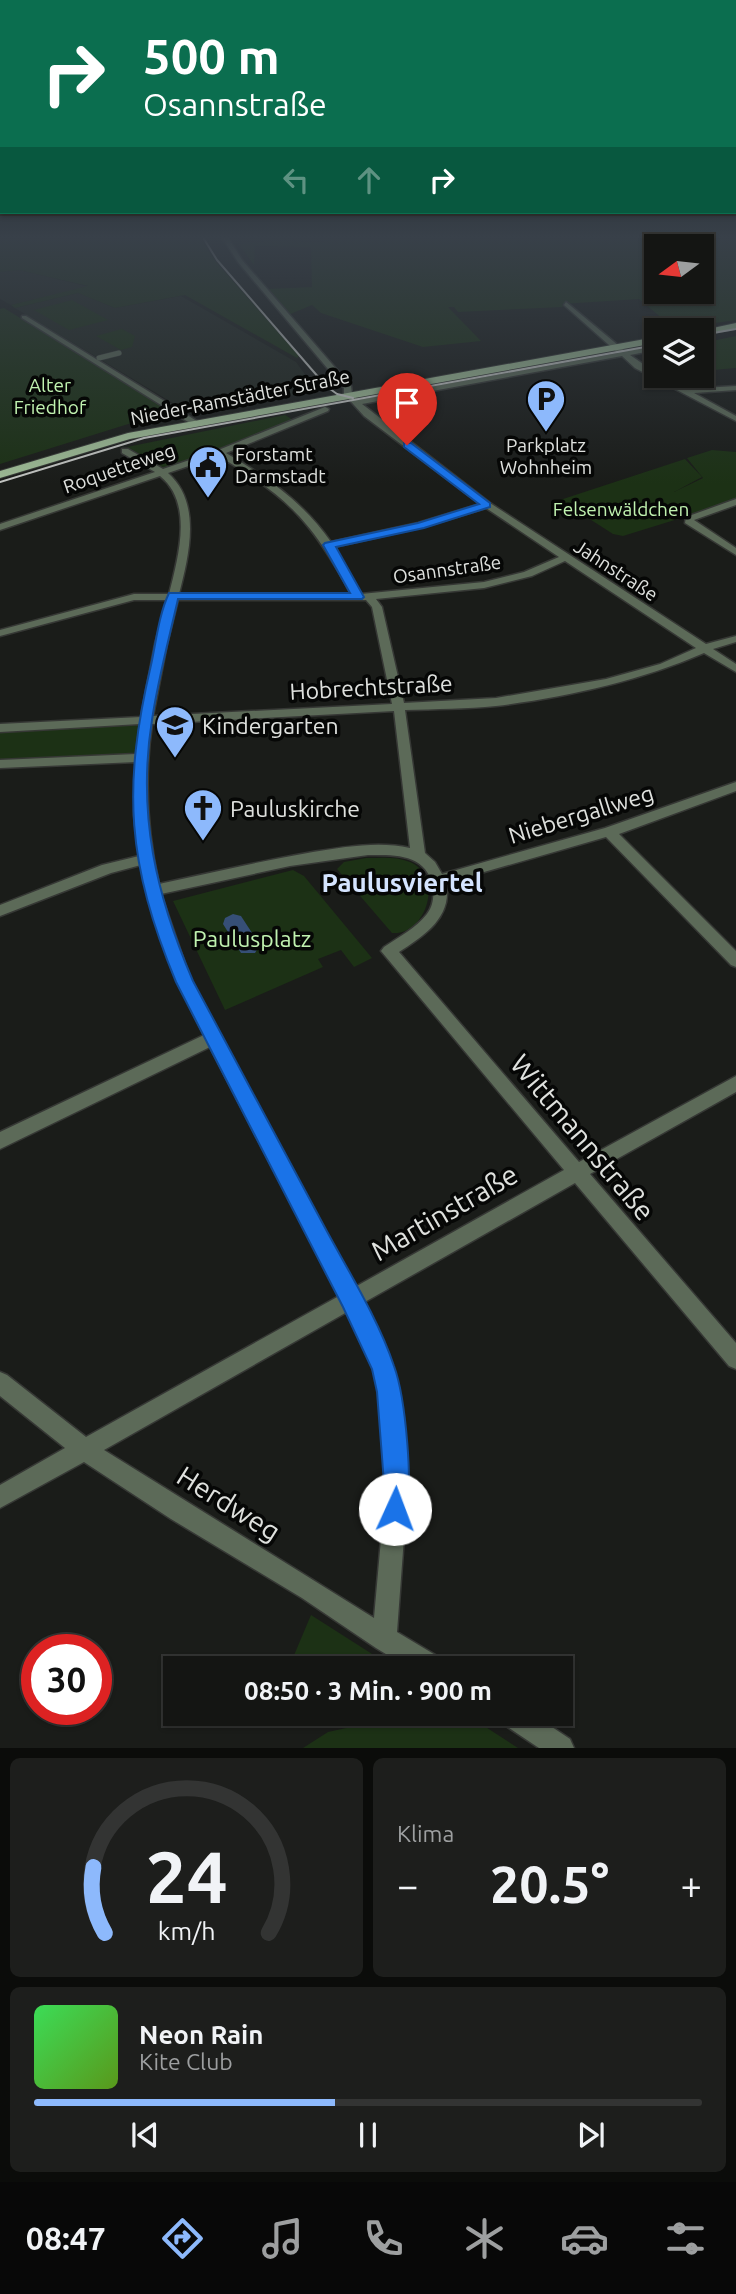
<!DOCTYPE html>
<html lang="de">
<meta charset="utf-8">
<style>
:root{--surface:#141513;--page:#1d1e1c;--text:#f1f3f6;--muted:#9d9fa0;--line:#333433;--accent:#8db9fc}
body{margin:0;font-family:Ubuntu,sans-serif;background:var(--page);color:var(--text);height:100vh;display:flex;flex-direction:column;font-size:26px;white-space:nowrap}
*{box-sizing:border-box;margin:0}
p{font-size:23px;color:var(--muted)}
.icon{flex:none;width:38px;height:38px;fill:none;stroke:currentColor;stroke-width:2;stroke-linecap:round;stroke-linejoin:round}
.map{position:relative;height:1748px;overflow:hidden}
.drawer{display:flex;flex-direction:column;gap:10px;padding:10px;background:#0b0c0a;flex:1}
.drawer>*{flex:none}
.guide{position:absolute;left:0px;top:0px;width:737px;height:214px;box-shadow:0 2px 5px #0004,0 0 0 2px var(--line);background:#0b6e4f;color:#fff;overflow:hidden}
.needle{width:46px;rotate:255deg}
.fabs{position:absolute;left:644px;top:234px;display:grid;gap:14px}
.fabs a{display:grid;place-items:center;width:70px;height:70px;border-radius:0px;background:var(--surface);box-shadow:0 2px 5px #0004,0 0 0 2px var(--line);font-size:35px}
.speed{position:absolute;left:21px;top:1634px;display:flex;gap:14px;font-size:35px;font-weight:700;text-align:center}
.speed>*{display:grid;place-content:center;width:91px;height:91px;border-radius:50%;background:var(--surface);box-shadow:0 2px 5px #0004,0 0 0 2px var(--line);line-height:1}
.speed .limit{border:10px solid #d22;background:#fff;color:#111}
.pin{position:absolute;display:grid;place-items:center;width:60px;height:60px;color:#fff;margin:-72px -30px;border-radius:50% 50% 50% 0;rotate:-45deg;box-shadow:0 0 7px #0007}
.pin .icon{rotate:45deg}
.me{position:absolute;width:77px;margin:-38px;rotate:2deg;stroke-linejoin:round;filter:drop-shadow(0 0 5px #0008)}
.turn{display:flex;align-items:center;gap:24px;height:147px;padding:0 28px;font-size:32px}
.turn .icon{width:91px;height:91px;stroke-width:2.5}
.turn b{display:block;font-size:49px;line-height:60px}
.lanes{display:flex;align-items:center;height:66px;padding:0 28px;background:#0003;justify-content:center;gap:35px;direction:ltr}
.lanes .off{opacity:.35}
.big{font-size:52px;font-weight:700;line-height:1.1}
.drawer .card{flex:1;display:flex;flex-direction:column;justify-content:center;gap:10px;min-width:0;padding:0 24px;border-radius:10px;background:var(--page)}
.drawer .dial{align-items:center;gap:0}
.dial svg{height:182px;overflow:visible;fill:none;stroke:var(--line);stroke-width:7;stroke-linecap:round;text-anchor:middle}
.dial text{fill:var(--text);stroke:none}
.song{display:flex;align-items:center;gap:21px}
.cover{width:84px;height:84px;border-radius:10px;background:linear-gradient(135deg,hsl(130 70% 55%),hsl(90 70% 35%))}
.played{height:7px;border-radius:4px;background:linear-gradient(90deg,var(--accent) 45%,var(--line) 45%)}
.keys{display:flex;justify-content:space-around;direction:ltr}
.heat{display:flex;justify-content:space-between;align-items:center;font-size:38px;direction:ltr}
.drawer .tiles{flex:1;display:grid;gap:10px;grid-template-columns:1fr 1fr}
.card:last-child{grid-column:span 2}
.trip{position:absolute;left:163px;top:1656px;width:410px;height:70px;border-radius:0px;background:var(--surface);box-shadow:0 2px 5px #0004,0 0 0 2px var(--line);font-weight:700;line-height:70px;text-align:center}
.tab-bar{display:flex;height:112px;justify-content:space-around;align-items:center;background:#080808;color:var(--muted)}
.tab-bar .icon{width:49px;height:49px}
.tab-bar .selected{color:var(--accent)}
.tab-bar b{font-size:32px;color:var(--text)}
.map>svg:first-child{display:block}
.built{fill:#212720}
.green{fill:#1c3115;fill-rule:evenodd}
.water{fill:#364f76}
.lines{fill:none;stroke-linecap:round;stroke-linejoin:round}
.pedestrian-casing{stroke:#363835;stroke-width:6}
.minor-casing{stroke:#363835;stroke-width:3}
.primary-casing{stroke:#363835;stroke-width:2}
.pedestrian{stroke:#5c6a58;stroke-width:5}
.minor{fill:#5c6a58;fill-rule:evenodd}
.primary{fill:#9dba94;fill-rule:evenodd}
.tram{stroke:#c2c4c1;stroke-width:2}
.route{fill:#1a73e8;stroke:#114b97;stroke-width:2}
.labels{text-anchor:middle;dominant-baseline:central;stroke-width:7;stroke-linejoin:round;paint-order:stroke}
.far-park-label{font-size:19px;fill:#c0f2b0;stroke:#060706}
.far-street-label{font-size:19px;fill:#dfe1de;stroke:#060706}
.far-poi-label{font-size:19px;fill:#dfe1de;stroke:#060706}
.street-label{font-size:23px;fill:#dfe1de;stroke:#060706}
.poi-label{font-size:23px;fill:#dfe1de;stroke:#060706;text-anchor:start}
.park-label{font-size:23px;fill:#c0f2b0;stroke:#060706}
.quarter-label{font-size:26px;font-weight:bold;fill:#d4e4ff;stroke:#060706}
.near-street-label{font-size:28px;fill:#dfe1de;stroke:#060706}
</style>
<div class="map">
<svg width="736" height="1748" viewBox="0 0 736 1748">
<rect width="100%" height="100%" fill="#1a1c19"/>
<g class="built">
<path d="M19 270 90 287 11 305 0 299V272Z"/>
<path d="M78 293 115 308 181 296 296 362 317 391 191 414 15 308Z"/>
</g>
<g class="green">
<path d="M0 239H200L217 263 299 356 297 358 185 295 115 308 78 293 15 308 11 305 88 286 19 270 0 272Z"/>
<path d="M325 239H736V320L675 329 639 299 562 304 563 307 458 312 454 307H448L481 341 423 347 321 313 312 305 288 315 266 289 312 287 311 247 255 246 254 265 239 244 279 240 323 243ZM656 247H702V292H656Z"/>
<path d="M72 300 108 320 69 330 34 310Z"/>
<path d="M4 308 170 411 0 464V309Z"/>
<path d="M122 329 135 336 132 347 121 350 96 336Z"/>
<path d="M736 336V368L702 371V343Z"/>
<path d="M285 415 295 421 217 452 164 468 127 447Z"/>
<path d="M712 450 736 452V501L623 536 613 534 560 500 685 459 702 477 674 492 703 478 687 458Z"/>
<path d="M145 720 140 758 0 764V728Z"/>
<path d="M366 858C381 858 396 856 410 862 445 877 426 936 392 933L337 869 344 862Z"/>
<path d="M293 870 304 876 372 958 354 967 341 950 318 959 323 967 225 1010 173 901Z"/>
<path d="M311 1615 394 1668H303L292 1660Z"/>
<path d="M367 1713H464L518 1748H303L328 1732 360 1725Z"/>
</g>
<path class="water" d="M233 914 241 916 260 945 255 953H241L223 924 225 918Z"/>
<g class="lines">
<g class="pedestrian-casing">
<path id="pedestrian" d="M99 358 119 353"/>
</g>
<g class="minor-casing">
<g id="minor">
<path d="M223 239H229L242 260 351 386 352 394 358 400 618 353 564 305 566 302 625 351 656 346V350L630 355 656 373V376H663L686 389 736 386V390L694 393 736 416V421L635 368 622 356 362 404 490 503 706 644 736 636V642L713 649 736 664V672L704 653C639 681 567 697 496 706 467 709 436 709 405 710L425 853 435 862 442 874 605 828 736 782V791L619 834 736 951V967L731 965 606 837 446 883C453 917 424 936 399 952L579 1162 736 1076V1092L590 1174 736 1343V1369L729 1366 575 1183 363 1303 393 1367 399 1392 408 1483 397 1632 442 1659 445 1668H409L376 1648 302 1598 171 1519 84 1462 0 1508V1485L65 1448 0 1396V1372L7 1375 86 1437 339 1296 210 1047 0 1149V1132L204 1035C174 978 153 927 141 865L111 873 0 916V905L102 865 139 856 134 815 136 762 0 768V760L136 754 140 724 0 732V724L141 717 155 644 167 600H134L0 636V630L134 594H169C178 558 194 503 160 476L0 530V524L155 472 122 453V449H128L163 469 216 451 325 407 329 409 328 411 226 453C267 477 303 502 331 542L418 523 480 504 364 416 344 394V388L238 262ZM218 456C288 496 313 523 351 594H179C189 555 202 503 168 473ZM486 508 559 557 524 572 484 582 361 594 334 547 423 527ZM565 561 696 648 660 664 606 679 496 698 404 703 382 607 376 599 484 588 532 576ZM178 600H366L372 607 392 704 153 716 167 644ZM394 711 410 848C379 841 344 847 313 852 261 861 210 873 159 884 147 831 144 778 152 724ZM368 855C395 855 427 853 433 888 434 897 433 906 427 914 416 928 399 937 384 947L381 951 564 1170 355 1287 191 981 161 894 290 866ZM347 1312 373 1369 379 1392 386 1483 374 1618 104 1450Z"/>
<path d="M22 316H26L200 423 193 425 22 318Z"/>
<path d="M736 499V505L694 520 736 548V555L685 523 686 517Z"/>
<path d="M497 1713H531L570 1739 574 1748H539L500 1722Z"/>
</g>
</g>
<g class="primary-casing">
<g id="primary">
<path d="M736 323V329L702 335V331H699Z"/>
<path d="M656 337V343L130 439 0 478V471L128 433Z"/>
</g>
</g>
<use href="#pedestrian" class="pedestrian"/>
<use href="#minor" class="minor"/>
<use href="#primary" class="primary"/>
<g class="tram">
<path d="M204 239 217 260 326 386 337 394 353 398"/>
<path d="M702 335 736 329"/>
<path d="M0 482 144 438 656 345"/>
</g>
</g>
<linearGradient id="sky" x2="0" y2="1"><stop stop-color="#0e0f0e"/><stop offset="0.49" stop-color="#384049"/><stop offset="1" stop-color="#384049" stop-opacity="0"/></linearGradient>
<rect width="736" height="484" fill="url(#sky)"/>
<path class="route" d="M404 443H411L490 503V507L424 528 336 547 364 597 362 599H178C169 639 158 679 152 720 137 814 156 895 193 981 236 1062 280 1143 323 1224 347 1269 378 1318 394 1366 405 1396 415 1490 404 1518L395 1522 386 1518 382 1509 384 1483 377 1392 372 1369 343 1307 176 982C127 864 122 788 151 665 156 642 159 614 169 593H350L323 545 325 543 418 523 479 504 404 447Z"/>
<defs>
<g id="parking-pin" transform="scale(2.0125)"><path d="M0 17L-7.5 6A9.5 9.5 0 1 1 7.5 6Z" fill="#8db9fc" stroke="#060706"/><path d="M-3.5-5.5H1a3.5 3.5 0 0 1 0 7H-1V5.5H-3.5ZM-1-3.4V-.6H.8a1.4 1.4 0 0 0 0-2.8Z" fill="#111"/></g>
<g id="civic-pin" transform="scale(2.0125)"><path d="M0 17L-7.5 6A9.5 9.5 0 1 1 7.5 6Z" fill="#8db9fc" stroke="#060706"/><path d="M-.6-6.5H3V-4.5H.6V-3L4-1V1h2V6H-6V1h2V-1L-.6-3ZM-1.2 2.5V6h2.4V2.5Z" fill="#111"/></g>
<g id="school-pin" transform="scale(2.0125)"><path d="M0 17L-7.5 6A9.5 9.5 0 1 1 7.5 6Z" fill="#8db9fc" stroke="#060706"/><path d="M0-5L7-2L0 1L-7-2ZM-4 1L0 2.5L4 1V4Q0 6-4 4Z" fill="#111"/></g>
<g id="church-pin" transform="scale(2.0125)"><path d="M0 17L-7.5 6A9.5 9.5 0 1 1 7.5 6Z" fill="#8db9fc" stroke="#060706"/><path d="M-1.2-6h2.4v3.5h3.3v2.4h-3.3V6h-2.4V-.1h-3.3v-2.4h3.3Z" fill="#111"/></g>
</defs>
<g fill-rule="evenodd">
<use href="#parking-pin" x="546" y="399"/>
<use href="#civic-pin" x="208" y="465"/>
<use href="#school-pin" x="175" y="725"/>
<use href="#church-pin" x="203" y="808"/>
</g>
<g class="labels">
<g class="far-park-label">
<text x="50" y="385">Alter<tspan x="50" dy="22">Friedhof</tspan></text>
<text x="621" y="509">Felsenwäldchen</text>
</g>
<g class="far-street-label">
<text transform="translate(240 397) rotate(-11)">Nieder-Ramstädter Straße</text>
<text transform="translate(119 468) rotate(-19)">Roquetteweg</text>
<text transform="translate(447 569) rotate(-8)">Osannstraße</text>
<text transform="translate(616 570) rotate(33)">Jahnstraße</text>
</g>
<g class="far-poi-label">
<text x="546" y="445">Parkplatz<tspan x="546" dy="22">Wohnheim</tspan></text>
<text x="235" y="454" text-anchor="start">Forstamt<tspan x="235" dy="22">Darmstadt</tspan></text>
</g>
<g class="street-label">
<text transform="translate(371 687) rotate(-3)">Hobrechtstraße</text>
<text transform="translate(581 814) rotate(-17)">Niebergallweg</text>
</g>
<g class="poi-label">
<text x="202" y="725">Kindergarten</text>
<text x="230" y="808">Pauluskirche</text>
</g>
<g class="park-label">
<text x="252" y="938">Paulusplatz</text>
</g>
<g class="quarter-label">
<text x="402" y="882">Paulusviertel</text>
</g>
<g class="near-street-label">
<text transform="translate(583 1137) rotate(50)">Wittmannstraße</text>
<text transform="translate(444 1212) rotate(-30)">Martinstraße</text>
<text transform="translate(229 1503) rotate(32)">Herdweg</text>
</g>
</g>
</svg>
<div class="fabs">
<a><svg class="needle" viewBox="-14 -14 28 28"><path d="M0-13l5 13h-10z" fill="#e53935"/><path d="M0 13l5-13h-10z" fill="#9d9fa0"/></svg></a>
<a><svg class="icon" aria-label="layers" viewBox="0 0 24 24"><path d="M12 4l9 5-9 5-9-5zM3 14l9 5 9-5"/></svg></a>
</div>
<div class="speed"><div class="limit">30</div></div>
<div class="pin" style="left:407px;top:445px;background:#d93025"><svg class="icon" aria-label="arrive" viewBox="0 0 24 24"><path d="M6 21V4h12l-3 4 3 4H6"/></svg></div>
<svg class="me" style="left:395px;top:1509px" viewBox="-20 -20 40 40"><circle r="19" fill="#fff"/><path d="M0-13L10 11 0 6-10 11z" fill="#1a73e8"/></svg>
<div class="trip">08:50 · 3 Min. · 900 m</div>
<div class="guide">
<div class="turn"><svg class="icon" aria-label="right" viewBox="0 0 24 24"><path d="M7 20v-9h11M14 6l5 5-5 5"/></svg><div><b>500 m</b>Osannstraße</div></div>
<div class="lanes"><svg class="icon off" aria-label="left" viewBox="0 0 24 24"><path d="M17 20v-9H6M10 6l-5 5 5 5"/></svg><svg class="icon off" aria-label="ahead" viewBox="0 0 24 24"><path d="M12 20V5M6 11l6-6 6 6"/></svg><svg class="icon" aria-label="right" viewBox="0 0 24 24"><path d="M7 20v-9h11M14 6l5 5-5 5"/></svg></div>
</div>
</div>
<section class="drawer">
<div class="tiles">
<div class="card dial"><svg viewBox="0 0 100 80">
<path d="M14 69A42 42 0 1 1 86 69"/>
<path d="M14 69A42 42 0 0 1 9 40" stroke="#8db9fc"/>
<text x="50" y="56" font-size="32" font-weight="700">24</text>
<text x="50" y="72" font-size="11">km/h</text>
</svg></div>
<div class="card"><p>Klima</p>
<div class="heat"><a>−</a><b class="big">20.5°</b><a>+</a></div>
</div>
<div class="card">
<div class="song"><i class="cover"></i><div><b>Neon Rain</b><p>Kite Club</p></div></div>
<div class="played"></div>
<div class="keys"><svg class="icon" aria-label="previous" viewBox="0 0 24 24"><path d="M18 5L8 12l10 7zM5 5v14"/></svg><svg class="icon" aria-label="pause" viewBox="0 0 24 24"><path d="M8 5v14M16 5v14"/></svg><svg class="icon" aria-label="next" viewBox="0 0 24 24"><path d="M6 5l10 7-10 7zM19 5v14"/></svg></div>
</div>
</div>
</section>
<nav class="tab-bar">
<b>08:47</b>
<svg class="icon selected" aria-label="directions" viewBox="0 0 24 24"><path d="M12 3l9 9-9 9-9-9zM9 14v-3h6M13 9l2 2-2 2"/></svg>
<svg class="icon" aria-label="music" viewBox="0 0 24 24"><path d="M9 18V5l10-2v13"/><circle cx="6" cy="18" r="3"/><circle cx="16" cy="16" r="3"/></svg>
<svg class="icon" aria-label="phone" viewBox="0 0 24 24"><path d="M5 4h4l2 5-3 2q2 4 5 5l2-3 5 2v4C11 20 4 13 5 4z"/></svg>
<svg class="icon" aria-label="climate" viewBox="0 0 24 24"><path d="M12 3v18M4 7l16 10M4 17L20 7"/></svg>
<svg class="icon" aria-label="car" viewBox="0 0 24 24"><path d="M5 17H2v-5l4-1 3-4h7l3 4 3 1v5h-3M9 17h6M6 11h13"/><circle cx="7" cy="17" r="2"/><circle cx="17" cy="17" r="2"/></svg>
<svg class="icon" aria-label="filters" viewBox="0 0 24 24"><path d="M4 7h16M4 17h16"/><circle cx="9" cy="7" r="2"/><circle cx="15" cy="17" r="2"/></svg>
</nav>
